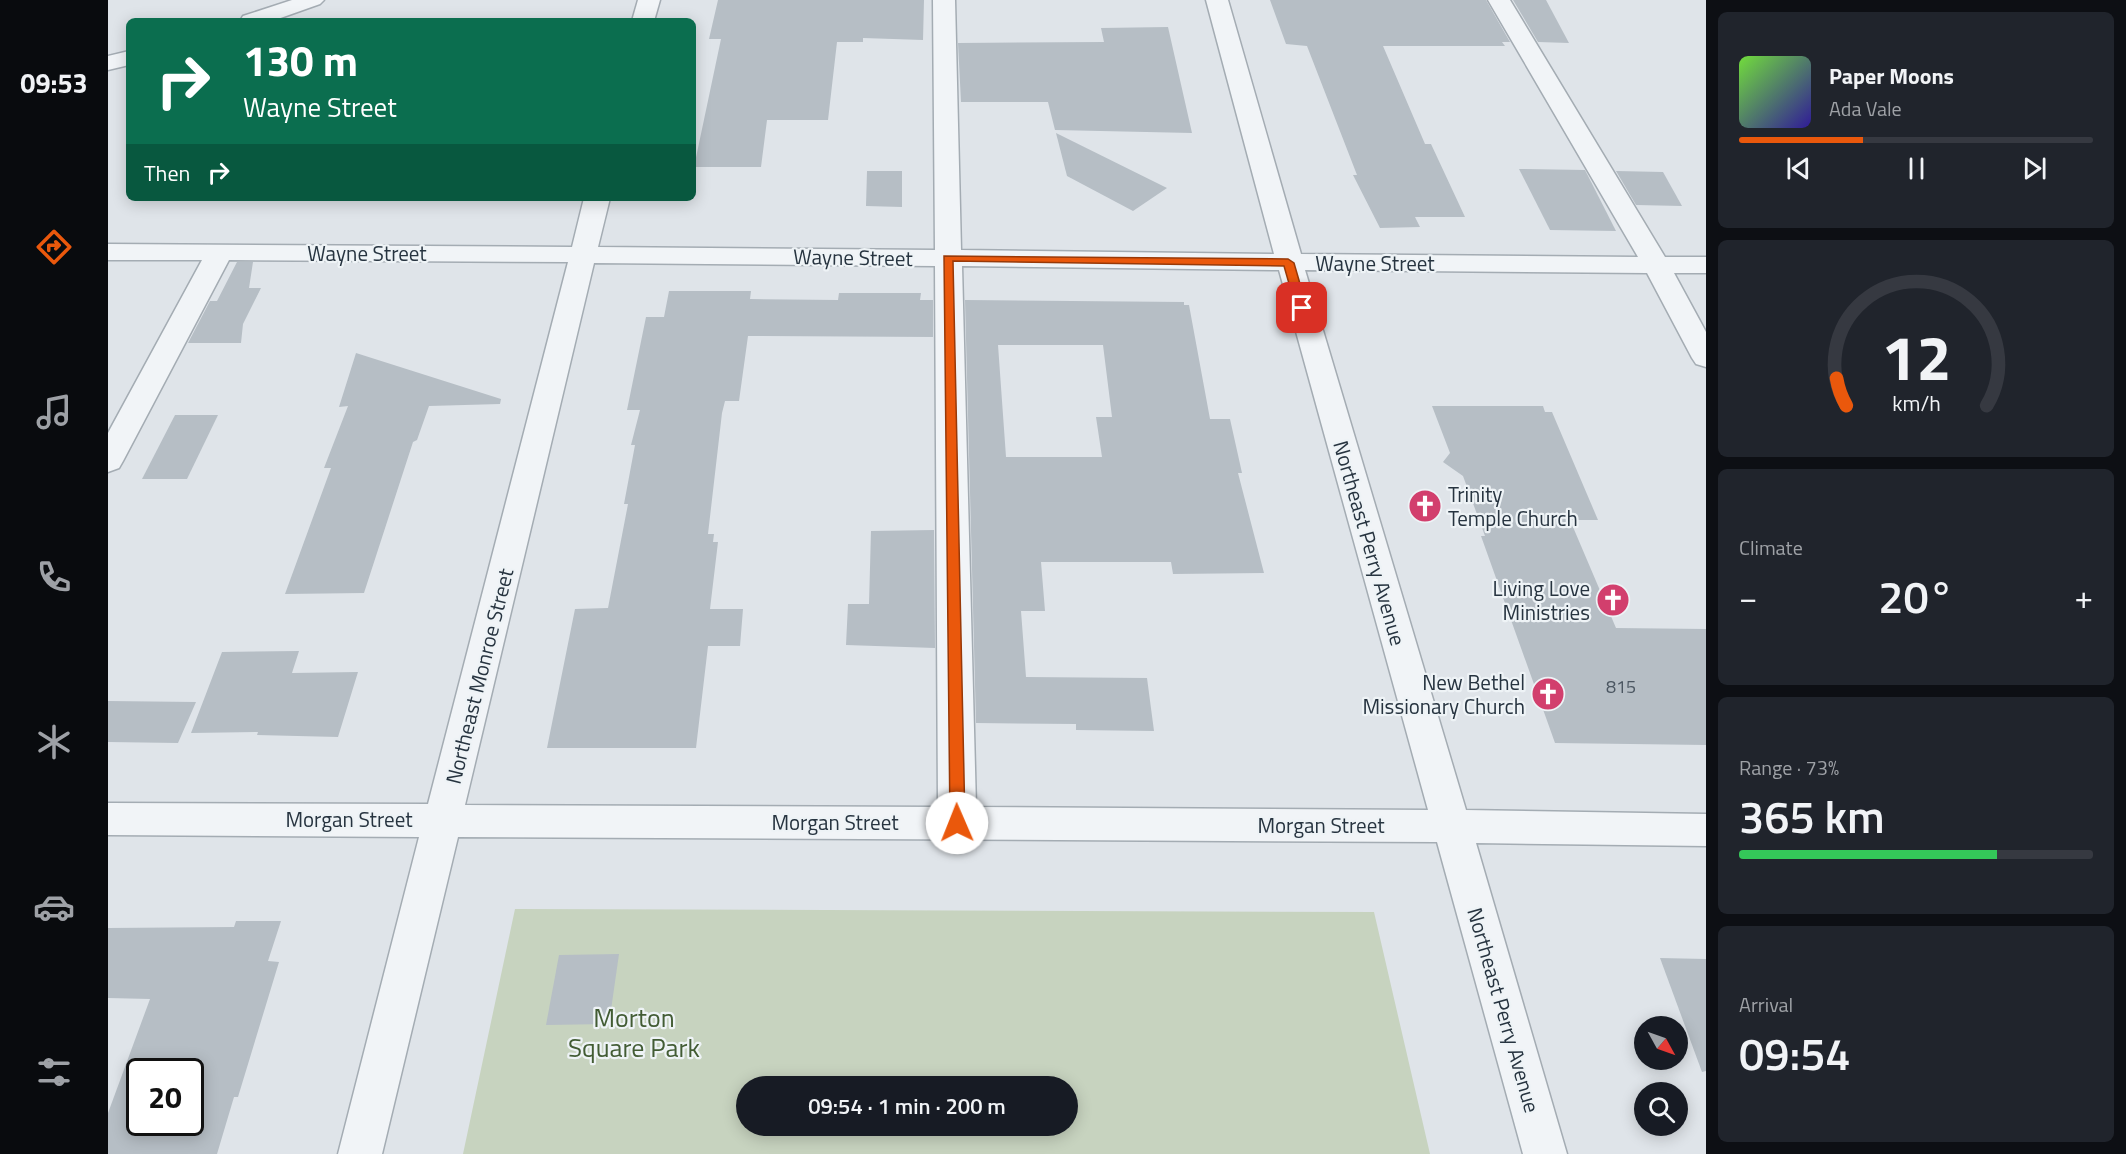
<!DOCTYPE html>
<meta charset="utf-8">
<style>
:root{--surface:#171b24;--page:#20242c;--text:#f1f3f6;--muted:#9ea1a6;--line:#363941;--accent:#ea580c}
body{margin:0;font-family:"Titillium Web",sans-serif;background:var(--page);color:var(--text);height:100vh;display:flex;flex-direction:column;font-size:22px;white-space:nowrap}
*{box-sizing:border-box;margin:0}
p{font-size:20px;color:var(--muted)}
.icon{flex:none;width:33px;height:33px;fill:none;stroke:currentColor;stroke-width:2;stroke-linecap:round;stroke-linejoin:round}
.map{position:relative;flex:1;overflow:hidden}
.sheet{display:flex;flex-direction:column;gap:12px;padding:12px;background:#0d0f14;width:420px}
.sheet>*{flex:none}
.hud{position:absolute;left:18px;top:18px;width:570px;height:183px;border-radius:9px;box-shadow:0 3px 15px #0003;background:#0b6e4f;color:#fff;overflow:hidden}
.needle{width:39px;rotate:130deg}
.tools{position:absolute;left:1526px;top:1016px;display:grid;gap:12px}
.tools a{display:grid;place-items:center;width:54px;height:54px;border-radius:50%;background:var(--surface);box-shadow:0 3px 15px #0003;font-size:30px}
.speed{position:absolute;left:18px;top:1058px;display:flex;gap:12px;font-size:30px;font-weight:700;text-align:center}
.speed>*{display:grid;place-content:center;width:78px;height:78px;border-radius:50%;background:var(--surface);box-shadow:0 3px 15px #0003;line-height:1}
.speed .limit{border:3px solid #111;border-radius:9px;background:#fff;color:#111}
.pin{position:absolute;display:grid;place-items:center;width:51px;height:51px;color:#fff;margin:-26px;border-radius:12px;box-shadow:0 3px 9px #0006}
.me{position:absolute;width:66px;margin:-33px;rotate:359deg;stroke-linejoin:round;filter:drop-shadow(0 0 4px #0008)}
.turn{display:flex;align-items:center;gap:21px;height:126px;padding:0 18px;font-size:27px}
.turn .icon{width:78px;height:78px;stroke-width:2.5}
.turn b{display:block;font-size:42px;line-height:51px}
.then{display:flex;align-items:center;height:57px;padding:0 18px;background:#0003;gap:12px;font-size:22px}
.big{font-size:45px;font-weight:600;line-height:1.1}
.sheet .widget{flex:1;display:flex;flex-direction:column;justify-content:center;gap:9px;min-width:0;padding:0 21px;border-radius:9px;background:var(--page)}
.sheet .dial{align-items:center;gap:0}
.dial svg{height:156px;overflow:visible;fill:none;stroke:var(--line);stroke-width:7;stroke-linecap:round;text-anchor:middle}
.dial text{fill:var(--text);stroke:none}
.song{display:flex;align-items:center;gap:18px}
.cover{width:72px;height:72px;border-radius:9px;background:linear-gradient(135deg,hsl(100 70% 55%),hsl(250 70% 35%))}
.played{height:6px;border-radius:3px;background:linear-gradient(90deg,var(--accent) 35%,var(--line) 35%)}
.keys{display:flex;justify-content:space-around;direction:ltr}
.heat{display:flex;justify-content:space-between;align-items:center;font-size:33px;direction:ltr}
.charge{height:9px;border-radius:4px;background:linear-gradient(90deg,#34c759 73%,var(--line) 0)}
.trip{position:absolute;left:628px;top:1076px;width:342px;height:60px;border-radius:30px;background:var(--surface);box-shadow:0 3px 15px #0003;font-weight:600;line-height:60px;text-align:center}
main{display:flex;flex:1;min-height:0}
.tab-bar{display:flex;flex-direction:column;width:108px;justify-content:space-around;align-items:center;background:#090b0e;color:var(--muted)}
.tab-bar .icon{width:42px;height:42px}
.tab-bar .active{color:var(--accent)}
.tab-bar b{font-size:27px;color:var(--text)}
.map>svg:first-child{display:block}
.green{fill:#c7d3bf;fill-rule:evenodd}
.building{fill:#b6bec5;fill-rule:evenodd}
.lines{fill:none;stroke-linecap:round;stroke-linejoin:round}
.minor-casing{stroke:#a4acb3;stroke-width:3}
.minor{fill:#f1f4f7;fill-rule:evenodd}
.route{fill:#ea580c;stroke:#983908;stroke-width:1.5}
.labels{text-anchor:middle;dominant-baseline:central;stroke-width:4.5;stroke-linejoin:round;paint-order:stroke}
.number-label{font-size:18px;fill:#4b5661}
.street-label{font-size:21px;fill:#273440;stroke:#eef3f6}
.poi-label{font-size:21px;fill:#273440;stroke:#eef3f6;text-anchor:end}
.near-park-label{font-size:26px;fill:#425c34;stroke:#eef3f6}
</style>
<main>
<nav class="tab-bar">
<b>09:53</b>
<svg class="icon active" aria-label="directions" viewBox="0 0 24 24"><path d="M12 3l9 9-9 9-9-9zM9 14v-3h6M13 9l2 2-2 2"/></svg>
<svg class="icon" aria-label="music" viewBox="0 0 24 24"><path d="M9 18V5l10-2v13"/><circle cx="6" cy="18" r="3"/><circle cx="16" cy="16" r="3"/></svg>
<svg class="icon" aria-label="phone" viewBox="0 0 24 24"><path d="M5 4h4l2 5-3 2q2 4 5 5l2-3 5 2v4C11 20 4 13 5 4z"/></svg>
<svg class="icon" aria-label="climate" viewBox="0 0 24 24"><path d="M12 3v18M4 7l16 10M4 17L20 7"/></svg>
<svg class="icon" aria-label="car" viewBox="0 0 24 24"><path d="M5 17H2v-5l4-1 3-4h7l3 4 3 1v5h-3M9 17h6M6 11h13"/><circle cx="7" cy="17" r="2"/><circle cx="17" cy="17" r="2"/></svg>
<svg class="icon" aria-label="filters" viewBox="0 0 24 24"><path d="M4 7h16M4 17h16"/><circle cx="9" cy="7" r="2"/><circle cx="15" cy="17" r="2"/></svg>
</nav>
<div class="map">
<svg width="1598" height="1154" viewBox="0 0 1598 1154">
<rect width="100%" height="100%" fill="#dfe4e9"/>
<path class="green" d="M407 909 1266 912 1322 1154H355ZM639 1086H960V1125H639Z"/>
<g class="building">
<path d="M610 0H816L815 40 755 38V42H729L720 120H659L653 167H586L613 39H601Z"/>
<path d="M1162 0H1378L1402 42H1394L1397 46H1275L1317 144H1323L1357 217H1307L1312 227 1272 228 1245 175H1249L1199 46 1178 44Z"/>
<path d="M1405 0H1438L1461 43 1430 42Z"/>
<path d="M1060 27 1084 133 947 130 940 102H853L850 43 996 42 993 28Z"/>
<path d="M948 133 1059 188 1025 211 959 176Z"/>
<path d="M1411 169 1477 170 1508 231 1442 230Z"/>
<path d="M759 171H794V207L758 206Z"/>
<path d="M1508 171 1555 172 1574 206 1528 205Z"/>
<path d="M129 262H145L141 288H153L135 324 133 343H80L102 301H109Z"/>
<path d="M561 291H643L642 299 730 300 731 293H813L812 300H825V337L640 336 631 401H617L614 413 600 534H606L605 542H610L602 609H635L632 646H600L588 748H439L467 609 500 608 520 504H516L527 445H523L532 410H519L538 317H556Z"/>
<path d="M857 300 1076 302V305H1081L1102 419H1122L1134 473H1130L1156 573 1065 574 1063 562H933L937 611H913L918 677 1039 678 1046 731 968 730V724L868 723ZM890 345H995L1004 417H988L994 457H898Z"/>
<path d="M248 353 393 399 392 404 321 406 309 440 305 442 256 593 177 594 223 468H216L240 406 231 407Z"/>
<path d="M1324 406H1435L1437 412H1444L1490 520H1462L1508 628 1598 629V745L1447 743 1373 536H1377L1355 476 1335 462 1342 453Z"/>
<path d="M67 415H110L79 479H34Z"/>
<path d="M826 530 827 648 738 645 740 604H761L763 531Z"/>
<path d="M191 651 184 673 250 672 230 737 149 735 150 732 83 733 114 652Z"/>
<path d="M0 701 88 702 70 743 0 742Z"/>
<path d="M128 921H173L160 961 171 962 130 1097H126L109 1154H0V1113L42 999 0 998V928L126 927ZM32 1071H82V1122H32Z"/>
<path d="M511 954 501 1024 438 1025 451 955Z"/>
<path d="M1552 958 1598 959V1071L1594 1072Z"/>
</g>
<g class="lines">
<g class="minor-casing">
<g id="minor">
<path d="M184 0H216L212 4 164 21H132L135 16Z"/>
<path d="M530 0H552L546 21H524Z"/>
<path d="M825 0H847L853 250 1166 254 1098 0H1120L1193 254 1530 257 1380 0H1402L1557 257H1598V273H1566L1598 332V367L1588 364 1584 358 1539 273 1197 270 1358 810 1598 814V846L1368 843 1459 1154H1415L1329 842 350 837 274 1154H230L311 837 0 835V803L320 804 460 262 121 260 15 461 11 468 0 472V433L94 260H0V244L464 247 476 198H502L490 247 827 250ZM486 263 827 266 830 807 357 805ZM854 266 1171 270 1320 810 868 807Z"/>
<path d="M21 51V65L0 70V56Z"/>
</g>
</g>
<use href="#minor" class="minor"/>
</g>
<path class="route" d="M836 256 1180 259 1186 263 1199 308 1194 311 1188 308 1176 266 845 261 857 823 855 827H844L842 823Z"/>
<defs>
<g id="church-disc" transform="scale(1.725)"><circle r="9.5" fill="#d23f6d" stroke="#eef3f6"/><path d="M-1.2-6h2.4v3.5h3.3v2.4h-3.3V6h-2.4V-.1h-3.3v-2.4h3.3Z" fill="#fff"/></g>
</defs>
<g fill-rule="evenodd">
<use href="#church-disc" x="1317" y="506"/>
<use href="#church-disc" x="1505" y="600"/>
<use href="#church-disc" x="1440" y="694"/>
</g>
<g class="labels">
<g class="number-label">
<text x="1513" y="686">815</text>
</g>
<g class="street-label">
<text x="259" y="253">Wayne Street</text>
<text transform="translate(745 257) rotate(1)">Wayne Street</text>
<text x="1267" y="263">Wayne Street</text>
<text transform="translate(1262 543) rotate(74)">Northeast Perry Avenue</text>
<text transform="translate(371 676) rotate(-76)">Northeast Monroe Street</text>
<text x="241" y="819">Morgan Street</text>
<text x="727" y="822">Morgan Street</text>
<text x="1213" y="825">Morgan Street</text>
<text transform="translate(1396 1010) rotate(74)">Northeast Perry Avenue</text>
</g>
<g class="poi-label">
<text x="1340" y="494" text-anchor="start">Trinity<tspan x="1340" dy="24">Temple Church</tspan></text>
<text x="1482" y="588">Living Love<tspan x="1482" dy="24">Ministries</tspan></text>
<text x="1417" y="682">New Bethel<tspan x="1417" dy="24">Missionary Church</tspan></text>
</g>
<g class="near-park-label">
<text x="526" y="1017">Morton<tspan x="526" dy="30">Square Park</tspan></text>
</g>
</g>
</svg>
<div class="tools">
<a><svg class="needle" viewBox="-14 -14 28 28"><path d="M0-13l5 13h-10z" fill="#e53935"/><path d="M0 13l5-13h-10z" fill="#9ea1a6"/></svg></a>
<a><svg class="icon" aria-label="search" viewBox="0 0 24 24"><circle cx="10" cy="10" r="6"/><path d="M15 15l6 6"/></svg></a>
</div>
<div class="speed"><div class="limit">20</div></div>
<div class="pin" style="left:1194px;top:308px;background:#d93025"><svg class="icon" aria-label="arrive" viewBox="0 0 24 24"><path d="M6 21V4h12l-3 4 3 4H6"/></svg></div>
<svg class="me" style="left:849px;top:823px" viewBox="-20 -20 40 40"><circle r="19" fill="#fff"/><path d="M0-13L10 11 0 6-10 11z" fill="#ea580c"/></svg>
<div class="trip">09:54 · 1 min · 200 m</div>
<div class="hud">
<div class="turn"><svg class="icon" aria-label="right" viewBox="0 0 24 24"><path d="M7 20v-9h11M14 6l5 5-5 5"/></svg><div><b>130 m</b>Wayne Street</div></div>
<div class="then">Then<svg class="icon" aria-label="right" viewBox="0 0 24 24"><path d="M7 20v-9h11M14 6l5 5-5 5"/></svg></div>
</div>
</div>
<section class="sheet">
<div class="widget">
<div class="song"><i class="cover"></i><div><b>Paper Moons</b><p>Ada Vale</p></div></div>
<div class="played"></div>
<div class="keys"><svg class="icon" aria-label="previous" viewBox="0 0 24 24"><path d="M18 5L8 12l10 7zM5 5v14"/></svg><svg class="icon" aria-label="pause" viewBox="0 0 24 24"><path d="M8 5v14M16 5v14"/></svg><svg class="icon" aria-label="next" viewBox="0 0 24 24"><path d="M6 5l10 7-10 7zM19 5v14"/></svg></div>
</div>
<div class="widget dial"><svg viewBox="0 0 100 80">
<path d="M14 69A42 42 0 1 1 86 69"/>
<path d="M14 69A42 42 0 0 1 9 55" stroke="#ea580c"/>
<text x="50" y="56" font-size="32" font-weight="700">12</text>
<text x="50" y="72" font-size="11">km/h</text>
</svg></div>
<div class="widget"><p>Climate</p>
<div class="heat"><a>−</a><b class="big">20°</b><a>+</a></div>
</div>
<div class="widget"><p>Range · 73%</p><b class="big">365 km</b><div class="charge"></div></div>
<div class="widget"><p>Arrival</p><b class="big">09:54</b></div>
</section>
</main>
